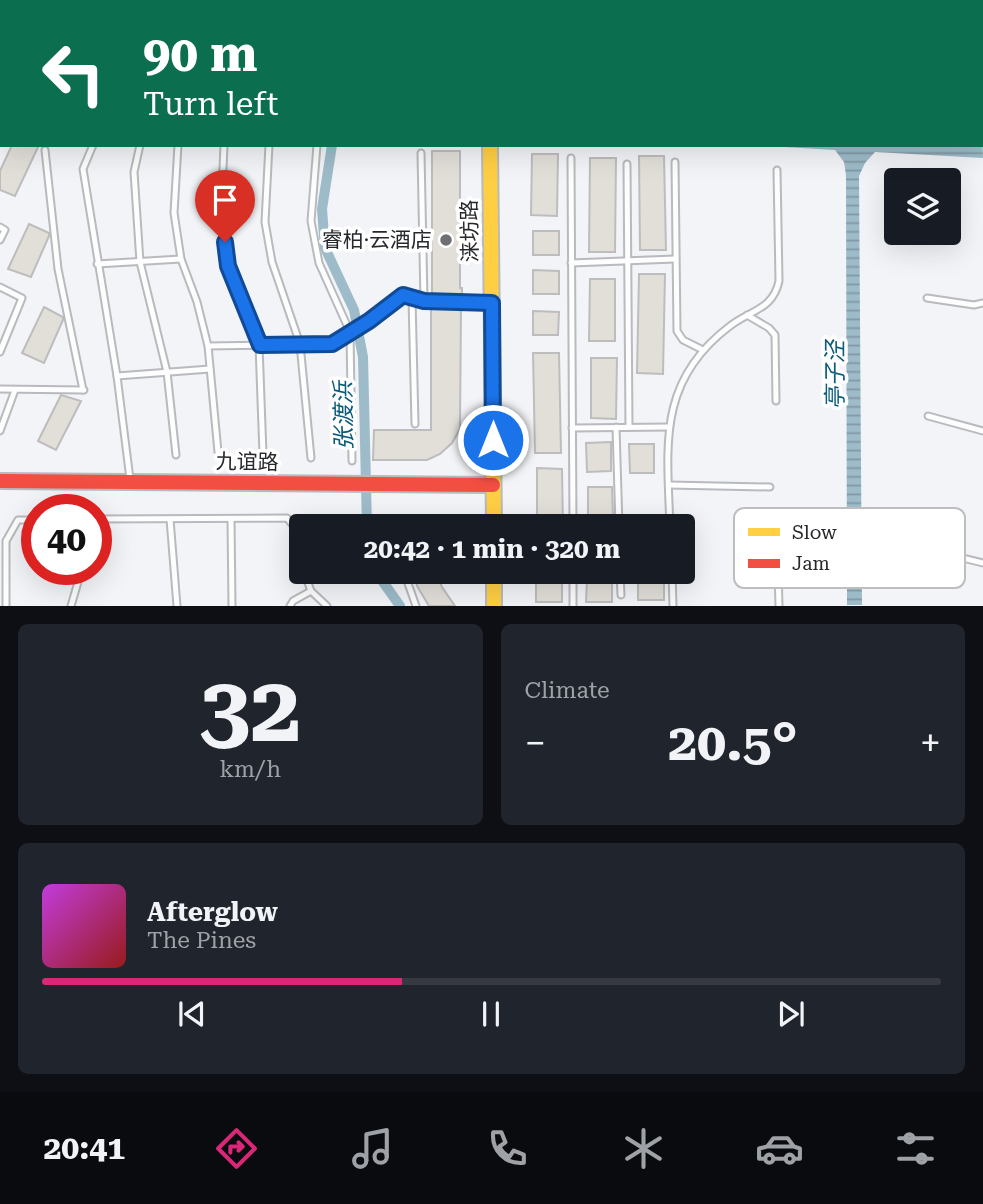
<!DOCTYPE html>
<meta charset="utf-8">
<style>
:root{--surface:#171b24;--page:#20242c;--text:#f1f3f6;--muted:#9ea1a6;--line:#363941;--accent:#db2777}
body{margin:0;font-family:"Roboto Serif","Noto Sans SC",serif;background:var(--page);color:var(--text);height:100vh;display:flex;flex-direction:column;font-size:26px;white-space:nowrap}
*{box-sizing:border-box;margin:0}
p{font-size:23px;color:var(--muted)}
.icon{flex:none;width:38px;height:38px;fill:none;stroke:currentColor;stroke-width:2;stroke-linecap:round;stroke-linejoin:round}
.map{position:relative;height:606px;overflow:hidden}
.drawer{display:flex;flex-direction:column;gap:18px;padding:18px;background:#0d0f14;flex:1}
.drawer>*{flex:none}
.hud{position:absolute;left:0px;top:0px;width:984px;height:147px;box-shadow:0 7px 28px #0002;background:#0b6e4f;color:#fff;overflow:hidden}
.fabs{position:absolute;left:884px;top:168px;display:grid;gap:14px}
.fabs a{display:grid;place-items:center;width:77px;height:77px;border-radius:7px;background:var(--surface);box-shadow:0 7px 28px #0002;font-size:35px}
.speed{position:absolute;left:21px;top:494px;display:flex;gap:14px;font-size:35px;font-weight:700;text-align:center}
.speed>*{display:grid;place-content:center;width:91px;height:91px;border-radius:50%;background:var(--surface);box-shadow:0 7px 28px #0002;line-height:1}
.speed .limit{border:10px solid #d22;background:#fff;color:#111}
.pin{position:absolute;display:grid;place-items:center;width:60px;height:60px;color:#fff;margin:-72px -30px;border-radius:50% 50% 50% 0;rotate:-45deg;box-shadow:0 0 7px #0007}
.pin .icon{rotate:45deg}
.me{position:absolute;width:77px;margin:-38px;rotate:0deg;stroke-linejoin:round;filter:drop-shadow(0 0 5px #0008)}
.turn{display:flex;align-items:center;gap:24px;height:147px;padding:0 28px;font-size:32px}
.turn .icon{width:91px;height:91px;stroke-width:2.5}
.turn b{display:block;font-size:49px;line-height:60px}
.big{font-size:52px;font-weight:700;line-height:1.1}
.drawer .widget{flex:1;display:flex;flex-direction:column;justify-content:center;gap:10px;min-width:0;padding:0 24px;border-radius:10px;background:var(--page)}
.drawer .dial{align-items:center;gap:0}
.dial b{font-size:91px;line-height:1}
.song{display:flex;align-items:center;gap:21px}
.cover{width:84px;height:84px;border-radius:10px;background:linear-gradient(135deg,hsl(290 70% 55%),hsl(0 70% 35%))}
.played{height:7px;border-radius:4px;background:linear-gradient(90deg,var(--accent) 40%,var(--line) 40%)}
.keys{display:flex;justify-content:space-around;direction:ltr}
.heat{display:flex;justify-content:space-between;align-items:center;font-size:38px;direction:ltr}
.drawer .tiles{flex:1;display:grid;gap:18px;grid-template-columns:1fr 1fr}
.widget:last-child{grid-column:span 2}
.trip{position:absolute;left:289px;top:514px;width:406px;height:70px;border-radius:7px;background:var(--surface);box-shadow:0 7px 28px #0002;font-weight:700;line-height:70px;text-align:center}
.tab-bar{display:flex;height:112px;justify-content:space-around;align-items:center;background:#090b0e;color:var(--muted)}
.tab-bar .icon{width:49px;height:49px}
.tab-bar .current{color:var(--accent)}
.tab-bar b{font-size:32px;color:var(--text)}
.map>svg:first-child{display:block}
.water{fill:url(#water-rules)}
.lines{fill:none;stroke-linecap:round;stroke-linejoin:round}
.canal{stroke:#9dbbc9;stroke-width:10}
.building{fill:#e2dfd9;stroke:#bdbdbd;stroke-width:2}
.lane-casing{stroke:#b8babd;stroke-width:9}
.slow-casing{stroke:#b8babd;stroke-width:18}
.jam-casing{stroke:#b8babd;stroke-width:18}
.path{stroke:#dedfe0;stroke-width:2;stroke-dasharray:3.5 3.5;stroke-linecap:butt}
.lane{stroke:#fdfdfe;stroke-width:5}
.slow{stroke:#ffcf43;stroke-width:14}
.jam{stroke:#f24e42;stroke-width:14}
.route-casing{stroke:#114b97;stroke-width:18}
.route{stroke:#1a73e8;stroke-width:12}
.poi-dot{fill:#6d6f72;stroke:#fff;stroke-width:2.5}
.labels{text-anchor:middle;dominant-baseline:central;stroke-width:7;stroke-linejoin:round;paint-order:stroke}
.street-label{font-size:21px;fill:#26282b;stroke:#fff}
.poi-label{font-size:21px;fill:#26282b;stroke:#fff;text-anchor:end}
.water-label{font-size:23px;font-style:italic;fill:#0b5c78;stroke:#fff}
.key{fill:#fff;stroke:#bebebf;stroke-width:2}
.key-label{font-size:19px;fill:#26282b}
</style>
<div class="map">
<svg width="983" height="606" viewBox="0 0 983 606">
<defs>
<pattern id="water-rules" width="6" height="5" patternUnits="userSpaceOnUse" patternTransform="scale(1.75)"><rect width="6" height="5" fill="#9dbbc9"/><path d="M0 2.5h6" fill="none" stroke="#8098a3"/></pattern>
</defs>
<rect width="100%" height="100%" fill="#f2f4f7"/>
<path class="water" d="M982 127 983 158 875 152 865 163 859 176 862 605H847L846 175 844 162 835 150 749 145H982Z"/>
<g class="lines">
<g class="canal">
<path d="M735 2V0"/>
<path d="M332 145 322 209 325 248 354 310 363 357 367 527"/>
<path d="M376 572 400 606"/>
</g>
</g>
<g class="building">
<path d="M12 145H39L15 196 0 190V171Z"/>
<path d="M432 151H460V288H462V297L432 296Z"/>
<path d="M532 154H558L557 216 531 215Z"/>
<path d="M639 156H664L666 250H640Z"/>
<path d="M590 158H616L615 252H589Z"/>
<path d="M29 224 49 233V236L31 277 8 269Z"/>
<rect x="533" y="231" width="26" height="24"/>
<path d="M533 270 559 271V294H533Z"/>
<path d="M639 274H665L663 374 637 373Z"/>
<path d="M590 279H615V341H589Z"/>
<path d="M431 306 461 307 460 429 452 443 440 454 427 460H373L374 430H431Z"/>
<path d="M44 307 63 317V320L44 363 22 353Z"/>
<path d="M533 311 559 312 558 335H533Z"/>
<path d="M533 353H559L561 453H535Z"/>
<path d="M591 358H617L616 419 591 418Z"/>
<path d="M61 395 81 401 56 450 38 441Z"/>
<path d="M611 442V471L587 472 586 443Z"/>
<path d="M629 444H654V473H630Z"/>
<path d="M537 468 562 469 563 527H537Z"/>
<path d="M588 487H612L613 516H588Z"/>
<path d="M414 572H436L442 587 455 606H429L417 586Z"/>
<rect x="638" y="576" width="26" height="24"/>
<rect x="536" y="578" width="26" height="24"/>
<path d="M587 578H612V602H586Z"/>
</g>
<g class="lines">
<g class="lane-casing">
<g id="lane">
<path d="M30 0 31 2"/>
<path d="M137 0V2"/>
<path d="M323 0V2"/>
<path d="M411 0V2"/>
<path d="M602 0V2"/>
<path d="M690 0 693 2"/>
<path d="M806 0V2"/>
<path d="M946 0 947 2"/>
<path d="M191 2V0"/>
<path d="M232 2V0"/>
<path d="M558 2V0"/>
<path d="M652 2 653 0"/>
<path d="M93 145 83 169 117 376 130 479"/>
<path d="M140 145 134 172 140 262 167 372 176 455"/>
<path d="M178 145 174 213 181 259 197 302 208 346 218 452"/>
<path d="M224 145 221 217 228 266 259 345 263 454"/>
<path d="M269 145 265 222 272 262 300 344 311 458"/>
<path d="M317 145 311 221 319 263 350 332 352 461"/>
<path d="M45 150 58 269 83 390"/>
<path d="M421 153 424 301"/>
<path d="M571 158 573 527"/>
<path d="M675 162 677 331 683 340 703 350"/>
<path d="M627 164 629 427"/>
<path d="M0 227 5 230 0 240"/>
<path d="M571 263 675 259"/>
<path d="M97 264 181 259"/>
<path d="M0 287 22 298 0 352"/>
<path d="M412 298 415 424"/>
<path d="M927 298 974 305 983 303"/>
<path d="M747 315 769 328 775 335 776 401"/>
<path d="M208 346 332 344 369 321 403 295 424 301 490 303"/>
<path d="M117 376 210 369"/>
<path d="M0 389 84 390"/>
<path d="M928 416 983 431"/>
<path d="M616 427 619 527"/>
<path d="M572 428 669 427"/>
<path d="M0 431 15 390"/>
<path d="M669 485 770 487"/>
<path d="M96 519 287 518 297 530 301 560"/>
<path d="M170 519 177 606"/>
<path d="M231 519 232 606"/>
<path d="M405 527V525"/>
<path d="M670 527C667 445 657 381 730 326 750 310 773 310 779 281L777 170"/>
<path d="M777 533 779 606"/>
<path d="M926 549 983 563"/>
<path d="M304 572 311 591 327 606"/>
<path d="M404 572 416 606"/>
<path d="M573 572V606"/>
<path d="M620 572 621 595"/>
<path d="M672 572 673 606"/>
<path d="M6 606V541L18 520H37"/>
<path d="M71 606 78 582 76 569"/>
<path d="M290 606 293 601 311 591"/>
</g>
</g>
<g class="slow-casing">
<g id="slow">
<path d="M490 0V2"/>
<path d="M490 145 494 527"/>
<path d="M494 572V606"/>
</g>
</g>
<g class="jam-casing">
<path id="jam" d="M0 481 493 485"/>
</g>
<path class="path" d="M725 2V0"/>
<use href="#lane" class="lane"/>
<use href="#slow" class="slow"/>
<use href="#jam" class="jam"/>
</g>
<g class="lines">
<g class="route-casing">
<path id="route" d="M225 242 228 266 260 345 332 344 369 321 403 295 424 301 492 303 493 440"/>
</g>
<use href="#route" class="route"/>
</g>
<circle class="poi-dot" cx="446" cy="240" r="7"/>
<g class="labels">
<g class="street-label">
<text transform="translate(470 231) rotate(-91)">涞坊路</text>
<text transform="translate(247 462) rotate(1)">九谊路</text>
</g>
<g class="poi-label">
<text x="432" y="240">睿柏·云酒店</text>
</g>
<g class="water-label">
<text transform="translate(835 375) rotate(-90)">亭子泾</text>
<text transform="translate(344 416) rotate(-91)">张渡浜</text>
</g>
</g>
<rect x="734" y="508" width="231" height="80" rx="10" class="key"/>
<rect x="748" y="528" width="32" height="8" fill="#ffcf43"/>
<rect x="748" y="559" width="32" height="9" fill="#f24e42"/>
<g class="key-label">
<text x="792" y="539">Slow</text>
<text x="792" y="570">Jam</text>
</g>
</svg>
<div class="fabs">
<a><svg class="icon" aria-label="layers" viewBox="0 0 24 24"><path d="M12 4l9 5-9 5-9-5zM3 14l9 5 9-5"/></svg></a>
</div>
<div class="speed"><div class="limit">40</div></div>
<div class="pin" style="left:225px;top:242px;background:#d93025"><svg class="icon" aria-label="arrive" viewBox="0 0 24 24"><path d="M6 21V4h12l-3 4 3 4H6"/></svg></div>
<svg class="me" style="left:493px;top:440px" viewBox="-20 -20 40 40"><circle r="17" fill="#1a73e8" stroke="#fff" stroke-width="3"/><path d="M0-11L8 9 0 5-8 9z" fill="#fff"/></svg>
<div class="trip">20:42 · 1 min · 320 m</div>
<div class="hud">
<div class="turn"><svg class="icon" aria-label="left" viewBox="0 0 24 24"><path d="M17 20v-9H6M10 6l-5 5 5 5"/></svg><div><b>90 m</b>Turn left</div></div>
</div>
</div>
<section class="drawer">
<div class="tiles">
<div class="widget dial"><b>32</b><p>km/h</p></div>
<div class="widget"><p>Climate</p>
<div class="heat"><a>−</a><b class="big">20.5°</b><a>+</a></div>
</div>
<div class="widget">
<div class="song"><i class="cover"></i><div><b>Afterglow</b><p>The Pines</p></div></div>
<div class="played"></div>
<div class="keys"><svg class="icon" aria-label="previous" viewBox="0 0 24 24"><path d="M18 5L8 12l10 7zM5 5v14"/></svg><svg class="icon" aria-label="pause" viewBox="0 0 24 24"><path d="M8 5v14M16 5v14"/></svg><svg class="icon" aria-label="next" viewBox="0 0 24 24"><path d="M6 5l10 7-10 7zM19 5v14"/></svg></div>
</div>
</div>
</section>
<nav class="tab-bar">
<b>20:41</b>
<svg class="icon current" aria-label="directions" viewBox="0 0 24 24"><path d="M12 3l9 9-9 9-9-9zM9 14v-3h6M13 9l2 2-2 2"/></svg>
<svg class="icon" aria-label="music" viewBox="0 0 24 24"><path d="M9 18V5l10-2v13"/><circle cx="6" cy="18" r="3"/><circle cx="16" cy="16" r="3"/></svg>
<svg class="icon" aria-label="phone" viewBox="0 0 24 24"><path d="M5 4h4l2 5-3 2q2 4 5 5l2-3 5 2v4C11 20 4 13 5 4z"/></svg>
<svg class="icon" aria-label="climate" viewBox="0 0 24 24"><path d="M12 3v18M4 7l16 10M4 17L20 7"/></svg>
<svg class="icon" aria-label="car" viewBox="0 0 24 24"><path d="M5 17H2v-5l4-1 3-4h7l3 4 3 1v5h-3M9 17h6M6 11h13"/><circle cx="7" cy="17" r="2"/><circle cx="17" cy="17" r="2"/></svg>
<svg class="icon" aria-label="filters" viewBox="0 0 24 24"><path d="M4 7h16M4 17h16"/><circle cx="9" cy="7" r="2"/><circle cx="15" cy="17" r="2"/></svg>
</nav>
